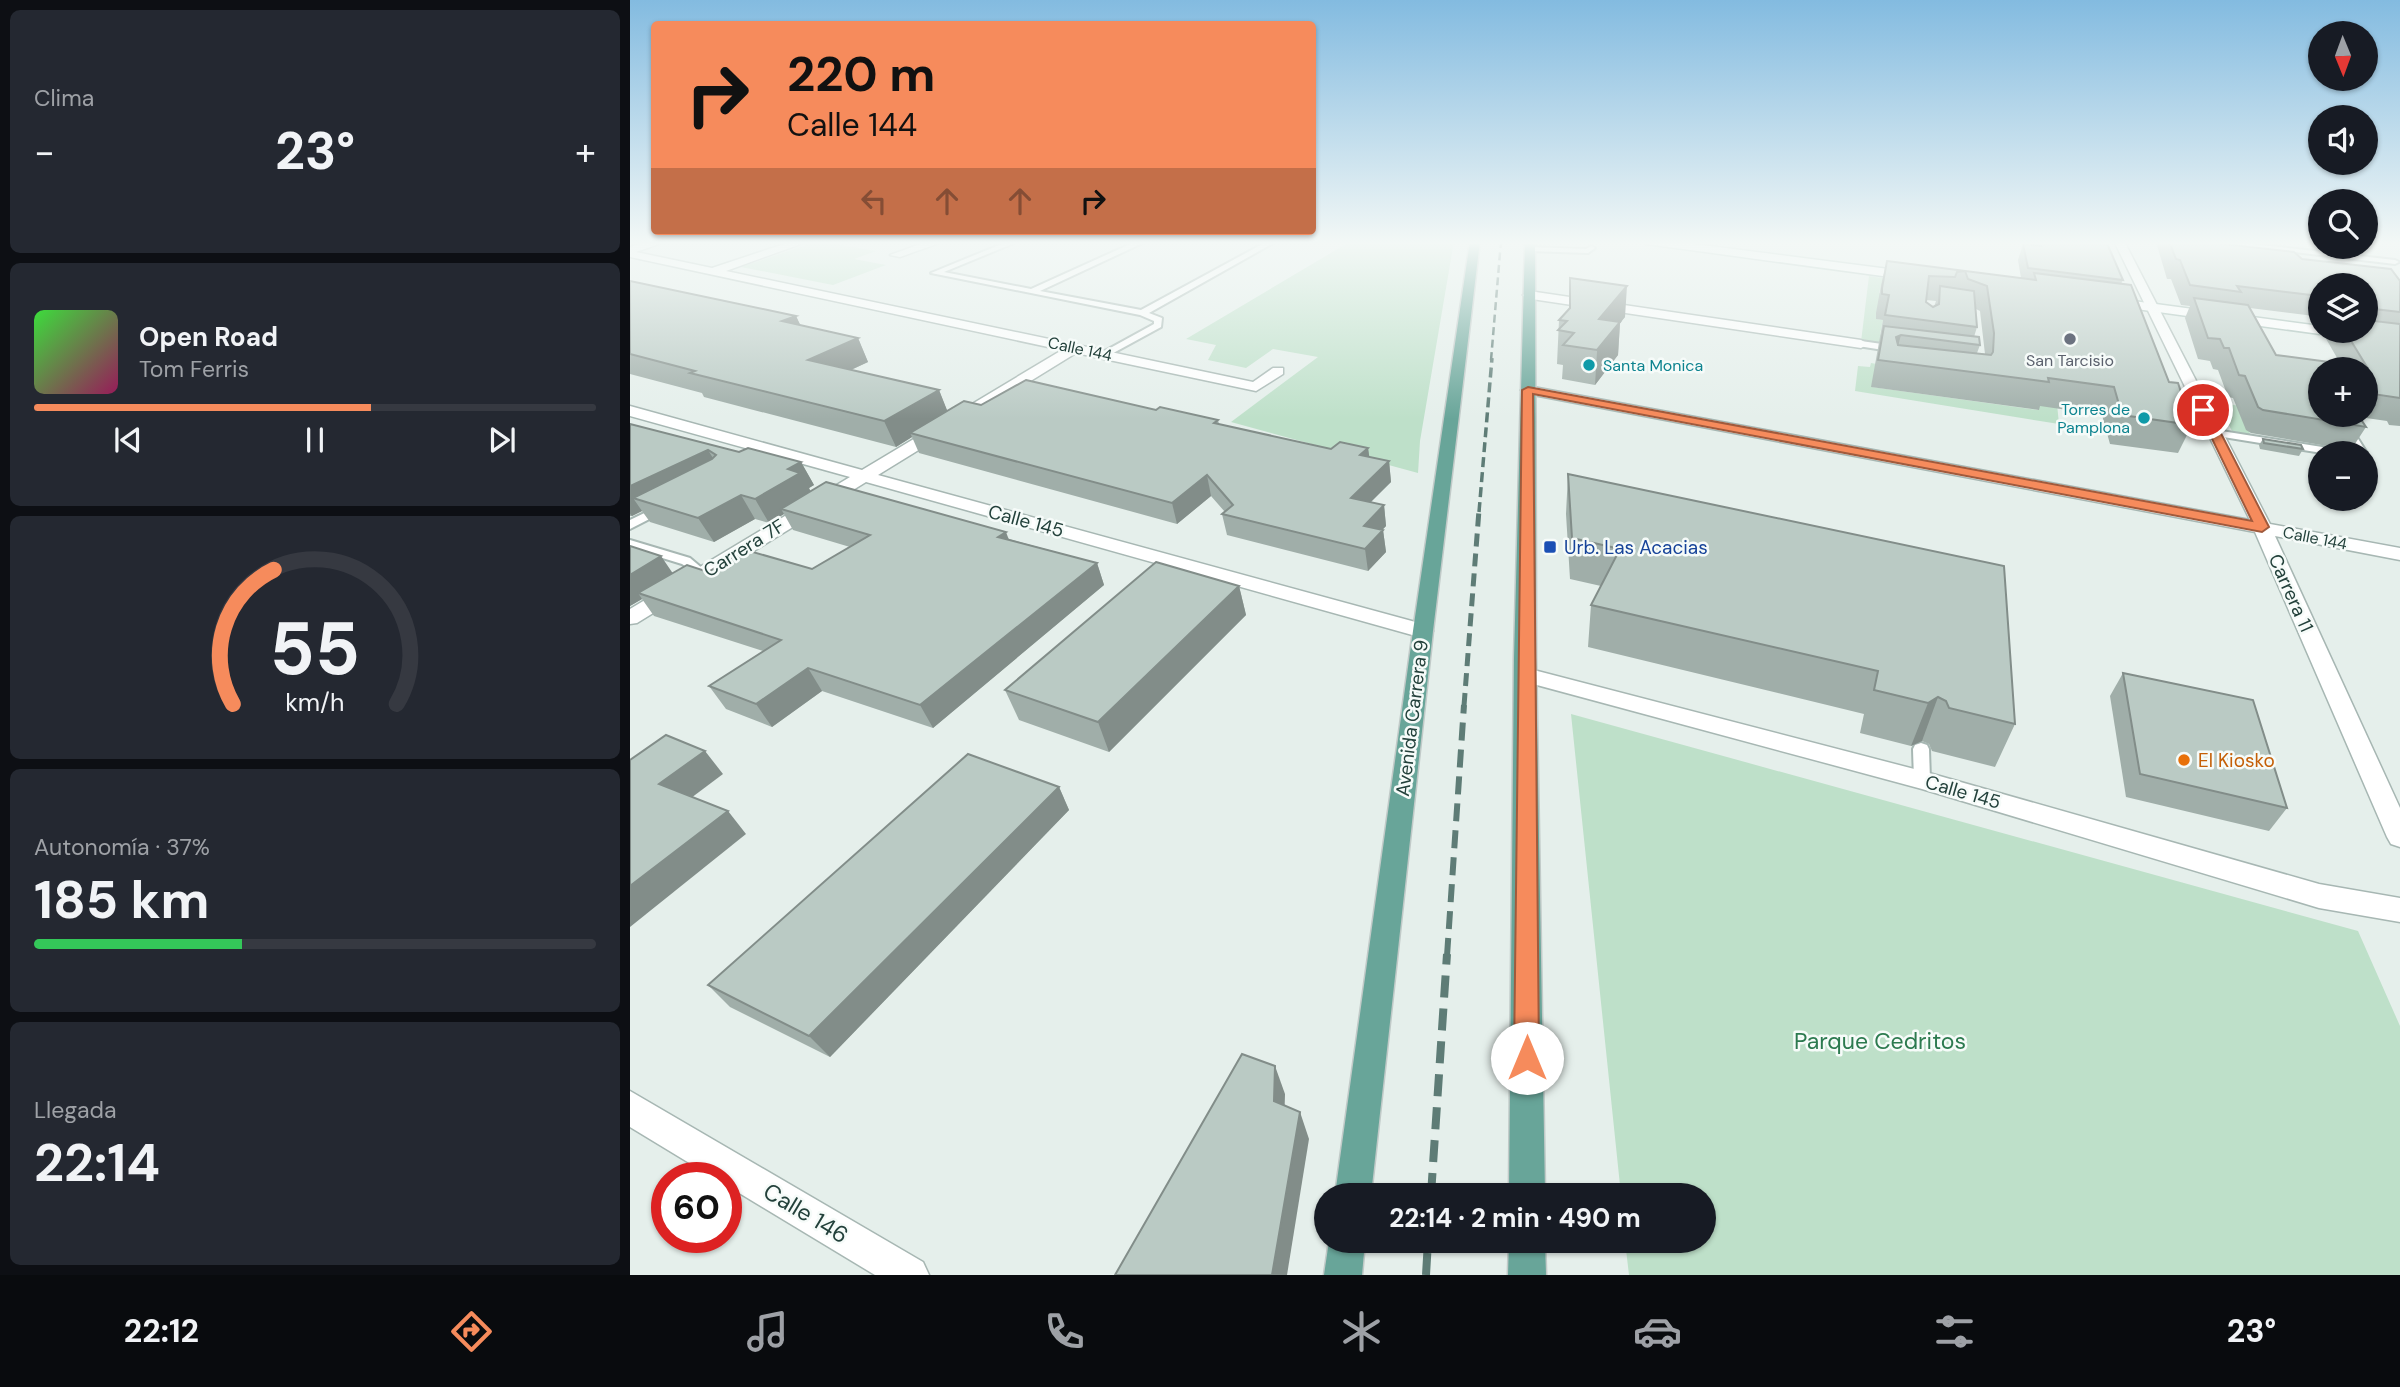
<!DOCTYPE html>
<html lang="es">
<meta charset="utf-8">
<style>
:root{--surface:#171b24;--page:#242831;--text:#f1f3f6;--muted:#9ea1a6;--line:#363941;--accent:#f68b5c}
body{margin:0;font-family:"DM Sans",sans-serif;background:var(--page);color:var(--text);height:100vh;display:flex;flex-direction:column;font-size:26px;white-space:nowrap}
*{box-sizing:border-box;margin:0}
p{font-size:23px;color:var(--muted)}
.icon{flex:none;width:38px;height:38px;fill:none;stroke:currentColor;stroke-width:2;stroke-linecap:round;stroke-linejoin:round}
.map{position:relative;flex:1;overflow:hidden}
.side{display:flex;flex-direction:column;gap:10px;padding:10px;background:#0d0f14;width:630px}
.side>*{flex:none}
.banner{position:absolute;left:21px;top:21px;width:665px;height:214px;border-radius:7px;box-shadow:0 2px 5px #0004;background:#f68b5c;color:#111;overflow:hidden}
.needle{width:46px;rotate:179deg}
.tools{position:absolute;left:1678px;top:21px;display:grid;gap:14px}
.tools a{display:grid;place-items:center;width:70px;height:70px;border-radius:50%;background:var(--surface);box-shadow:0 2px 5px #0004;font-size:35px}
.speed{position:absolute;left:21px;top:1162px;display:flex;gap:14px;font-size:35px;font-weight:700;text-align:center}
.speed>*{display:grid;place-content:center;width:91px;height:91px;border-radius:50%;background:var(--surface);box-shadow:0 2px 5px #0004;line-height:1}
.speed .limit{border:10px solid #d22;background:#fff;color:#111}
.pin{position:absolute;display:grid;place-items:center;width:60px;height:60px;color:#fff;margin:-30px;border:4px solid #fff;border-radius:50%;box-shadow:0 2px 7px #0007}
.me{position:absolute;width:77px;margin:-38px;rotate:0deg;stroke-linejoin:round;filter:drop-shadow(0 0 5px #0008)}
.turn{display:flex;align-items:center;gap:24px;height:147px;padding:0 21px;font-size:32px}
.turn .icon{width:91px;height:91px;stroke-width:2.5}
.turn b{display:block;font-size:49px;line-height:60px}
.lanes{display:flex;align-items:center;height:66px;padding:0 21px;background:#0003;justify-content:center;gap:35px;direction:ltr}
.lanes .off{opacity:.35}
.big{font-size:52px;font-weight:700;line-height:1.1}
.side .widget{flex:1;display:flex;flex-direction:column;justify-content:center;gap:10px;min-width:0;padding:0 24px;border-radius:10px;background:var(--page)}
.side .dial{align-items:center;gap:0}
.dial svg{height:182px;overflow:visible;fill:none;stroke:var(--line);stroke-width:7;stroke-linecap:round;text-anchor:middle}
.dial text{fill:var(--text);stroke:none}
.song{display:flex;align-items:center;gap:21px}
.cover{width:84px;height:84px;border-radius:10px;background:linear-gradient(135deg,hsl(120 70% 55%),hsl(330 70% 35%))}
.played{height:7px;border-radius:4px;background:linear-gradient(90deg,var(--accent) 60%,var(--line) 60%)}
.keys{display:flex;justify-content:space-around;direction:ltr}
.heat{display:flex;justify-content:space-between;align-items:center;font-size:38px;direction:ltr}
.charge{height:10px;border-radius:5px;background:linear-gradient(90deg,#34c759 37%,var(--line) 0)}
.trip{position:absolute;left:684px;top:1183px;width:402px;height:70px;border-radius:35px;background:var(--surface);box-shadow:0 2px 5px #0004;font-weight:700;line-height:70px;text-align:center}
.menu{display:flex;height:112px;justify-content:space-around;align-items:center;background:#090b0e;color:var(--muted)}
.menu .icon{width:49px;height:49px}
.menu .on{color:var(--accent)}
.menu b{font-size:32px;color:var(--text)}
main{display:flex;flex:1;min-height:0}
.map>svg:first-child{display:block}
.green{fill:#bee0c9}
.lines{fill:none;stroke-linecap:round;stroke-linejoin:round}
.service-casing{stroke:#a7b7b3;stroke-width:4}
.minor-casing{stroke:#a7b7b3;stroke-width:3}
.secondary-casing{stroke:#a3bbb4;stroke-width:3}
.primary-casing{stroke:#c1cac8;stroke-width:3}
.service{fill:#fff;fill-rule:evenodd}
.minor{fill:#fff;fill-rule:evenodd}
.secondary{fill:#fff;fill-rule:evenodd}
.primary{fill:#68a599;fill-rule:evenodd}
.rail-far4{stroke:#5e7c76;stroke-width:2.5;stroke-dasharray:8 4.5;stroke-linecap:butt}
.rail-far3{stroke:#5e7c76;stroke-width:3.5;stroke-dasharray:10 5;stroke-linecap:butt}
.rail-far2{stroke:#5e7c76;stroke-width:5;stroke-dasharray:13 7;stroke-linecap:butt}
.rail-far1{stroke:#5e7c76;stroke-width:6;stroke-dasharray:18 9;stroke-linecap:butt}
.rail{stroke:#5e7c76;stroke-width:8;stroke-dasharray:22 11;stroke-linecap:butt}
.wall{fill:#a0aea9;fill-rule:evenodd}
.shaded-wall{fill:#828d89}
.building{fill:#bacac4;stroke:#828d89;stroke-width:2}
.route{fill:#f68b5c;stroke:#a05a3c;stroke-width:2}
.worship-dot{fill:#6b7280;stroke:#f6fbf9;stroke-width:2.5}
.culture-dot{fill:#0f9aa8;stroke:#f6fbf9;stroke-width:2.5}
.transit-dot{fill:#1a4fb4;stroke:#f6fbf9;stroke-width:2.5}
.food-dot{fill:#e8710a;stroke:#f6fbf9;stroke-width:2.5}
.labels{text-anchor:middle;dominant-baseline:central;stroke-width:5;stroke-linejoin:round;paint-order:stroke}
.far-street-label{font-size:16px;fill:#23413b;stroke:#f6fbf9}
.far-worship-label{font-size:16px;fill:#5b616d;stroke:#f6fbf9}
.far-culture-label{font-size:16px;fill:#0d838f;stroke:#f6fbf9;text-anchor:start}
.street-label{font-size:19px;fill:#23413b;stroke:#f6fbf9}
.transit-label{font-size:19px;fill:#164399;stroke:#f6fbf9;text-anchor:start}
.food-label{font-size:19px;fill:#c56008;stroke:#f6fbf9;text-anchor:start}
.near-park-label{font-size:23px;fill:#2c7a4f;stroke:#f6fbf9}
.near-street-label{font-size:23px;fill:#23413b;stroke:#f6fbf9}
</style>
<main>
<section class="side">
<div class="widget"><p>Clima</p>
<div class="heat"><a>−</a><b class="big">23°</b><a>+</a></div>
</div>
<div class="widget">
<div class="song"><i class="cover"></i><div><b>Open Road</b><p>Tom Ferris</p></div></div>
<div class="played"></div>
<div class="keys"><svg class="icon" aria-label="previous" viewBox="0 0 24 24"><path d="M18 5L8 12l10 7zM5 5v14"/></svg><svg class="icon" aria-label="pause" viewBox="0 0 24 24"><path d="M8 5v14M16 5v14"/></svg><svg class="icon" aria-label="next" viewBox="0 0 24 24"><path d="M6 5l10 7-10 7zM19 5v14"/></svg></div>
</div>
<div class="widget dial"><svg viewBox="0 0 100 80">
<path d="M14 69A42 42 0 1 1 86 69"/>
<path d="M14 69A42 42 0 0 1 32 10" stroke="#f68b5c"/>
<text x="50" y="56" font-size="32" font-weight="700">55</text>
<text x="50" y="72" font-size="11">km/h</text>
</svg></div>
<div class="widget"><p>Autonomía · 37%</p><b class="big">185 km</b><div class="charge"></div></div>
<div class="widget"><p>Llegada</p><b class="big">22:14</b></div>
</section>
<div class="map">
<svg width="1770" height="1275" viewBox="0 0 1770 1275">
<rect width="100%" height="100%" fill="#e5efeb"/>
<g class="green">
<path d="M188 241 246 251 224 259 256 265 203 285 111 267Z"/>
<path d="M721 241H824L790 441 788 473 601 422 688 357 643 349 616 368 578 360 586 345 556 339Z"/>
<path d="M1239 276 1307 286 1251 285 1249 293 1273 296 1247 319 1253 320 1250 334 1259 346 1231 342Z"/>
<path d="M1336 290 1426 394 1429 424 1225 391 1228 366 1240 367 1241 363 1253 365 1242 387 1408 410 1403 382Z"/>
<path d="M1587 402 1610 406 1612 419 1622 437 1603 433Z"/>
<path d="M941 714 1728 931 1770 1026V1275H999L995 1241H1074V1195H991Z"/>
</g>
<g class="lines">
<g class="service-casing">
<g id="service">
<path d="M379 241H389L314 272 401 289 507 241H517L410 291 511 310 638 241H647L519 313 532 318 531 327 476 357 471 354 473 352 524 324V321L510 315 301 273Z"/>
<path d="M1572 241H1595L1765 260 1769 262 1765 264Z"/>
<path d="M961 246 965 248 958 253 899 251 895 249 899 247 956 249Z"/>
<path d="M1231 341 1266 346 1271 349 1266 352 1228 346 1227 344Z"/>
<path d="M1716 425 1720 426 1737 453 1736 455V453H1727L1711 428Z"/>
<path d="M1585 430 1711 450 1716 453H1692L1581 435 1580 433Z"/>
<path d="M33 504 37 506V510L0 529V520Z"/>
<path d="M0 540 60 558 79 574 73 578 52 564 0 548Z"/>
<path d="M1291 743 1297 745 1299 749 1300 780 1298 784 1292 786 1286 784 1284 780 1283 749 1285 745Z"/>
</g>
</g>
<g class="minor-casing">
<g id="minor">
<path d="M20 241H37L6 252 82 268 163 241H179L96 271 623 382 643 368H653V374L626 391 446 353 248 475 800 626 803 631 800 636 793 638 236 482 7 623 0 624V609L220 477 0 416V406L232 470 432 350 0 257V247Z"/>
<path d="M299 241H315L270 257 260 255Z"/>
<path d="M1484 241H1494L1640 524 1770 548V560L1645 536 1770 808V847L1761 844 1757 837 1625 532 898 394 891 390 898 386 1620 520Z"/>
<path d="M899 291 1231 340 1238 344 1231 348 895 298 893 295Z"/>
<path d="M896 668 1292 771 1689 884 1770 898V922L1689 908 1292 789 888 680 885 675 888 670Z"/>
<path d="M0 1091 293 1262 299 1275H245L96 1185V1178H84L0 1127Z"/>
</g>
</g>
<g class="secondary-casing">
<g id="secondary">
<path d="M1011 241H1041L1282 272 1288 276 1282 280 1016 244Z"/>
<path d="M1481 298 1690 326V331H1696L1690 334 1477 305V299Z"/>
</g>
</g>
<g class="primary-casing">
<g id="primary">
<path d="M840 241H850L803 631 741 1195H705L783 631Z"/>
<path d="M895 241H905L906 658 915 1195H879L884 658Z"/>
<path d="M699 1241H735L732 1275H694Z"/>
<path d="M879 1241H915L916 1275H878Z"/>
</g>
</g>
<use href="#service" class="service"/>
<use href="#minor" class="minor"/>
<use href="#secondary" class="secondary"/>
<use href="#primary" class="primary"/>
<path class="rail-far4" d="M861 360 871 241"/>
<path class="rail-far3" d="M849 512 862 358"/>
<path class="rail-far2" d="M834 706 849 510"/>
<path class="rail-far1" d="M817 956 834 705"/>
<g class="rail">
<path d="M801 1195 817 954"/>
<path d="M796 1275 798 1241"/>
</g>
</g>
<g class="wall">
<path d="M1399 241H1476L1493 280 1491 284 1539 382 1562 425 1548 453 1480 444 1472 415 1410 406 1409 410 1241 387 1253 320 1246 319V313L1251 285 1257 261 1391 278 1388 260 1393 244 1400 245ZM1296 300 1306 301 1304 307H1303L1296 302ZM1346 309 1350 311 1355 354 1347 353 1350 345 1344 337 1347 327Z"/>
<path d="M1520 241H1566L1672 259 1770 281V426L1759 425 1757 421 1729 417 1736 427 1721 450 1621 433 1616 430 1603 398 1598 397 1588 370 1583 369 1580 361 1568 359 1555 318 1560 306 1551 305 1541 279H1537L1526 242ZM1690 285H1736V331H1698L1695 337 1710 363 1646 355 1620 308 1684 316 1690 325ZM1736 369V415H1690Z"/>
<path d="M940 278 995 317 990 323 988 355 965 385 932 379 933 365 927 364 929 320 939 309Z"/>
<path d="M0 281 166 316 170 325 228 338 238 362 221 370 309 390 317 411 351 405 526 410 588 420 589 424 701 449 738 448 739 457 759 461 761 482 740 502 754 505 756 526 752 530H753L756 552 738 571 597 535 592 514 595 512 581 496 547 524 289 453 282 437 266 447 74 397 72 393 0 374Z"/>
<path d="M0 424 109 452 171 462 184 485 179 488 180 492 379 539 467 563 474 585 303 728 192 691 142 727 96 709 79 686 133 651 24 616 12 599 0 606V546L43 573 182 569 220 547 163 530 154 514 139 523 125 519 84 542 20 522 12 511 2 516H0Z"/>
<path d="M1633 439 1673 449 1669 456 1630 449 1629 445Z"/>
<path d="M938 474 1385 724 1365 767 1302 751 1299 744 1292 741 1281 746 1230 733 1234 714 958 647 961 605 971 586 940 579 936 514Z"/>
<path d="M609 586 616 615 479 752 389 720 375 690Z"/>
<path d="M1493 673 1657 808 1639 831 1496 797 1480 696Z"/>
<path d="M429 787 439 810 200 1057 100 1007 78 985Z"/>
</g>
<g class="shaded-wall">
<path d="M997 286 995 317 990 323 988 355 965 385 969 319Z"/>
<path d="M166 316 177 339 152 321Z"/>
<path d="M1271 335 1264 361 1266 337Z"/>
<path d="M228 338 238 362 190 384 178 360Z"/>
<path d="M309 390 319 415 280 433 282 437 266 447 254 421Z"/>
<path d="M738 448 741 468 730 455Z"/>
<path d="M78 450 92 473 3 498 12 511 2 516 0 514V486Z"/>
<path d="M759 461 761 482 724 519 721 498Z"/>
<path d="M171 462 184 485 179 488 183 496 151 509 154 514 139 523 125 499 158 469Z"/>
<path d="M577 475 581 496 547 524 542 503Z"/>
<path d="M111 495 125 519 84 542 68 518Z"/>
<path d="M754 505 756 526 736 547 734 526Z"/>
<path d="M753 530 756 552 738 571 735 549Z"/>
<path d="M376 532 384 553 368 537Z"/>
<path d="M31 556 46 578 8 593 12 599 0 606V575Z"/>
<path d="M467 563 474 585 303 728 290 705Z"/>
<path d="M609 586 616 615 479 752 468 722Z"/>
<path d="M178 668 192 691 142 727 126 704Z"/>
<path d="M1308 697 1292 741 1281 746 1298 703Z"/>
<path d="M75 751 93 774 49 807 29 784Z"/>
<path d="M429 787 439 810 200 1057 179 1036Z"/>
<path d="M98 811 116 834 0 927V886Z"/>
<path d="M645 1066 655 1094 654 1128 644 1101Z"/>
<path d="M670 1112 679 1139 657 1275H642Z"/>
</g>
<g class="building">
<path d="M1409 241H1476L1493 280 1398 268 1393 244 1411 246Z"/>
<path d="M1539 241H1566L1664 252 1672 259 1761 269 1770 281V312L1736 308V285H1690V296L1607 286 1611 292 1560 285 1550 260 1546 259Z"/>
<path d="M1257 261 1406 280 1404 273 1501 285 1539 382 1548 383 1562 425 1492 415 1484 387 1418 378 1419 382 1248 360 1254 326 1349 337 1350 345 1271 335 1266 337 1268 345 1361 355 1363 352 1364 333 1357 286 1338 279 1335 271 1327 272 1325 277 1299 276 1296 302 1303 307 1309 304 1310 286 1344 291 1347 327 1255 315 1259 295 1252 294V288Z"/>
<path d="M940 278 997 286 969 319 990 322 967 350 933 345 944 333 928 330 937 321 929 320 940 308Z"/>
<path d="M0 281 166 316 152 321 228 338 178 360 309 390 254 421 60 373 65 371 0 354Z"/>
<path d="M1564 298 1618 305 1646 355 1737 367 1715 331H1736V320L1770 324V398L1736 393V369H1690V415H1728L1736 427 1633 410 1628 407 1615 376 1609 375 1599 348H1594L1590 339 1578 338Z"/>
<path d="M396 380 526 410 530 407 588 420 584 423 701 449 710 442 738 448 730 455 759 461 721 498 754 505 734 526 753 530 735 549 592 514 603 505 577 475 542 503 280 433 334 401 351 405Z"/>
<path d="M0 424 109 452 118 448 171 462 158 469 170 473 125 499 111 495 68 518 3 498 82 459 86 455 78 450 0 486Z"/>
<path d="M1633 439 1671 445 1673 449 1634 443Z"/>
<path d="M938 474 1374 566 1385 724 1319 708 1316 701 1308 697 1298 703 1244 690 1248 671 961 605 990 549 942 538Z"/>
<path d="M196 482 376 532 368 537 467 563 290 705 178 668 126 704 79 686 151 640 8 593 57 565 78 572 116 550 182 569 240 535 151 509Z"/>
<path d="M0 546 31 556 0 575Z"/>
<path d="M526 562 609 586 468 722 375 690Z"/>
<path d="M1493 673 1623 700 1657 808 1510 774Z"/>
<path d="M36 735 75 751 29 784 98 811 0 886V760Z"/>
<path d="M338 754 429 787 179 1036 78 985Z"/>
<path d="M612 1054 645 1066 644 1101 670 1112 642 1275H485Z"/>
</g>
<linearGradient id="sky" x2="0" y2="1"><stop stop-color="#83bbe0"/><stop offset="0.58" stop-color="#f3f8f6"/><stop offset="1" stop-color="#f3f8f6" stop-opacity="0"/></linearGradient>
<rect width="1770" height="419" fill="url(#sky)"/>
<path class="route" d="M898 387 1622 521 1568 410 1573 407 1579 410 1639 527 1632 532 903 394 909 1058 905 1066 897 1069 888 1066 884 1058 892 390Z"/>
<circle class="worship-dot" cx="1440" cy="339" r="7"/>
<g class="culture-dot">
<circle cx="959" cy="365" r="7"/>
<circle cx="1514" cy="418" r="7"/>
</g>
<rect class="transit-dot" x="913" y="540" width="14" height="14" rx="3.5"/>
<circle class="food-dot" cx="1554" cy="760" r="7"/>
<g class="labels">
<g class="far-street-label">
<text transform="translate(450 349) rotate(12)">Calle 144</text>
<text transform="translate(1685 538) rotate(11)">Calle 144</text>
</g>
<g class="far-worship-label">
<text x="1440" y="360">San Tarcisio</text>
</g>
<g class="far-culture-label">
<text x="973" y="365">Santa Monica</text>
<text x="1500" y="409" text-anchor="end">Torres de<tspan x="1500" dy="18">Pamplona</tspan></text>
</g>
<g class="street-label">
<text transform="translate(396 521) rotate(15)">Calle 145</text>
<text transform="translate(114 548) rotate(-32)">Carrera 7F</text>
<text transform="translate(1661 593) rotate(66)">Carrera 11</text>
<text transform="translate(782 718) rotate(-83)">Avenida Carrera 9</text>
<text transform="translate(1333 792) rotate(16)">Calle 145</text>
</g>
<g class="transit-label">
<text x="934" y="547">Urb. Las Acacias</text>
</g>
<g class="food-label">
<text x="1568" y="760">El Kiosko</text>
</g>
<g class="near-park-label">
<text x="1250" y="1041">Parque Cedritos</text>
</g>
<g class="near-street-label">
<text transform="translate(176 1213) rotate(31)">Calle 146</text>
</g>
</g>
</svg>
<div class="tools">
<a><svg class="needle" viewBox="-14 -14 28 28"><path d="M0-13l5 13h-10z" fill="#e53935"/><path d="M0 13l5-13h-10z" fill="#9ea1a6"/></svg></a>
<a><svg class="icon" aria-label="sound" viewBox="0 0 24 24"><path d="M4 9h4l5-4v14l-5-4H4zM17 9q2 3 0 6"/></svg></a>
<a><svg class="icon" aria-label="search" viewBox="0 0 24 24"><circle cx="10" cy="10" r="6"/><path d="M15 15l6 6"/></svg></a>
<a><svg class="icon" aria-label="layers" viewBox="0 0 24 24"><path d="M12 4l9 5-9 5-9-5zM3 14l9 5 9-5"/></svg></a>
<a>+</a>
<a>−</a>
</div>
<div class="speed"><div class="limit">60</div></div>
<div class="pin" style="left:1573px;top:410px;background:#d93025"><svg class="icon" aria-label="arrive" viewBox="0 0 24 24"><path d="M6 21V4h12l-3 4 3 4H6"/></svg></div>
<svg class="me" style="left:897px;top:1058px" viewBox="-20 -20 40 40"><circle r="19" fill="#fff"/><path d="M0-13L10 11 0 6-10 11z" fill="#f68b5c"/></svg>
<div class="trip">22:14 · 2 min · 490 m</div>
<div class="banner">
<div class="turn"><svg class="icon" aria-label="right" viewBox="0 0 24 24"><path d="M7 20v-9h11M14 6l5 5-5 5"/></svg><div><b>220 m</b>Calle 144</div></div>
<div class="lanes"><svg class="icon off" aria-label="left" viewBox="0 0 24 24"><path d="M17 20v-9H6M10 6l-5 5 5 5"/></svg><svg class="icon off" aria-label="ahead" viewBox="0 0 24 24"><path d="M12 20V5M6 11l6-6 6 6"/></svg><svg class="icon off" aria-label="ahead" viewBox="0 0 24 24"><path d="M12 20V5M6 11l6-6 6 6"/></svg><svg class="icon" aria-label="right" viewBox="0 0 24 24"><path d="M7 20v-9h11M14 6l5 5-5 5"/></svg></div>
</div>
</div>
</main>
<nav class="menu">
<b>22:12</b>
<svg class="icon on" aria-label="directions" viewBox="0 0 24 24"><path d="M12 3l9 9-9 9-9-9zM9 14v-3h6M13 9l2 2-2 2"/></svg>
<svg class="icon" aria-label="music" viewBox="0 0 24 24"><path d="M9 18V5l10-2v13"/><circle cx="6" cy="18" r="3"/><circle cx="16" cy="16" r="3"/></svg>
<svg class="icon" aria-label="phone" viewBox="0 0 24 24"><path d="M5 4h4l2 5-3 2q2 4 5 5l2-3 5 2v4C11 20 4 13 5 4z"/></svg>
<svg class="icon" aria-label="climate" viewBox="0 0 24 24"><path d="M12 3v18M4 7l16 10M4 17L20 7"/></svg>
<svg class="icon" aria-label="car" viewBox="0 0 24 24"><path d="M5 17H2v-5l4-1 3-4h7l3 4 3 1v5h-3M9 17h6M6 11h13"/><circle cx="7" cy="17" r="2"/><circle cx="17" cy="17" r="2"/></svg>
<svg class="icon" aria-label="filters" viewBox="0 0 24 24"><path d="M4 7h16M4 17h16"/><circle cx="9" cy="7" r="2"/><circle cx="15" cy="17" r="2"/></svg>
<b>23°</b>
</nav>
